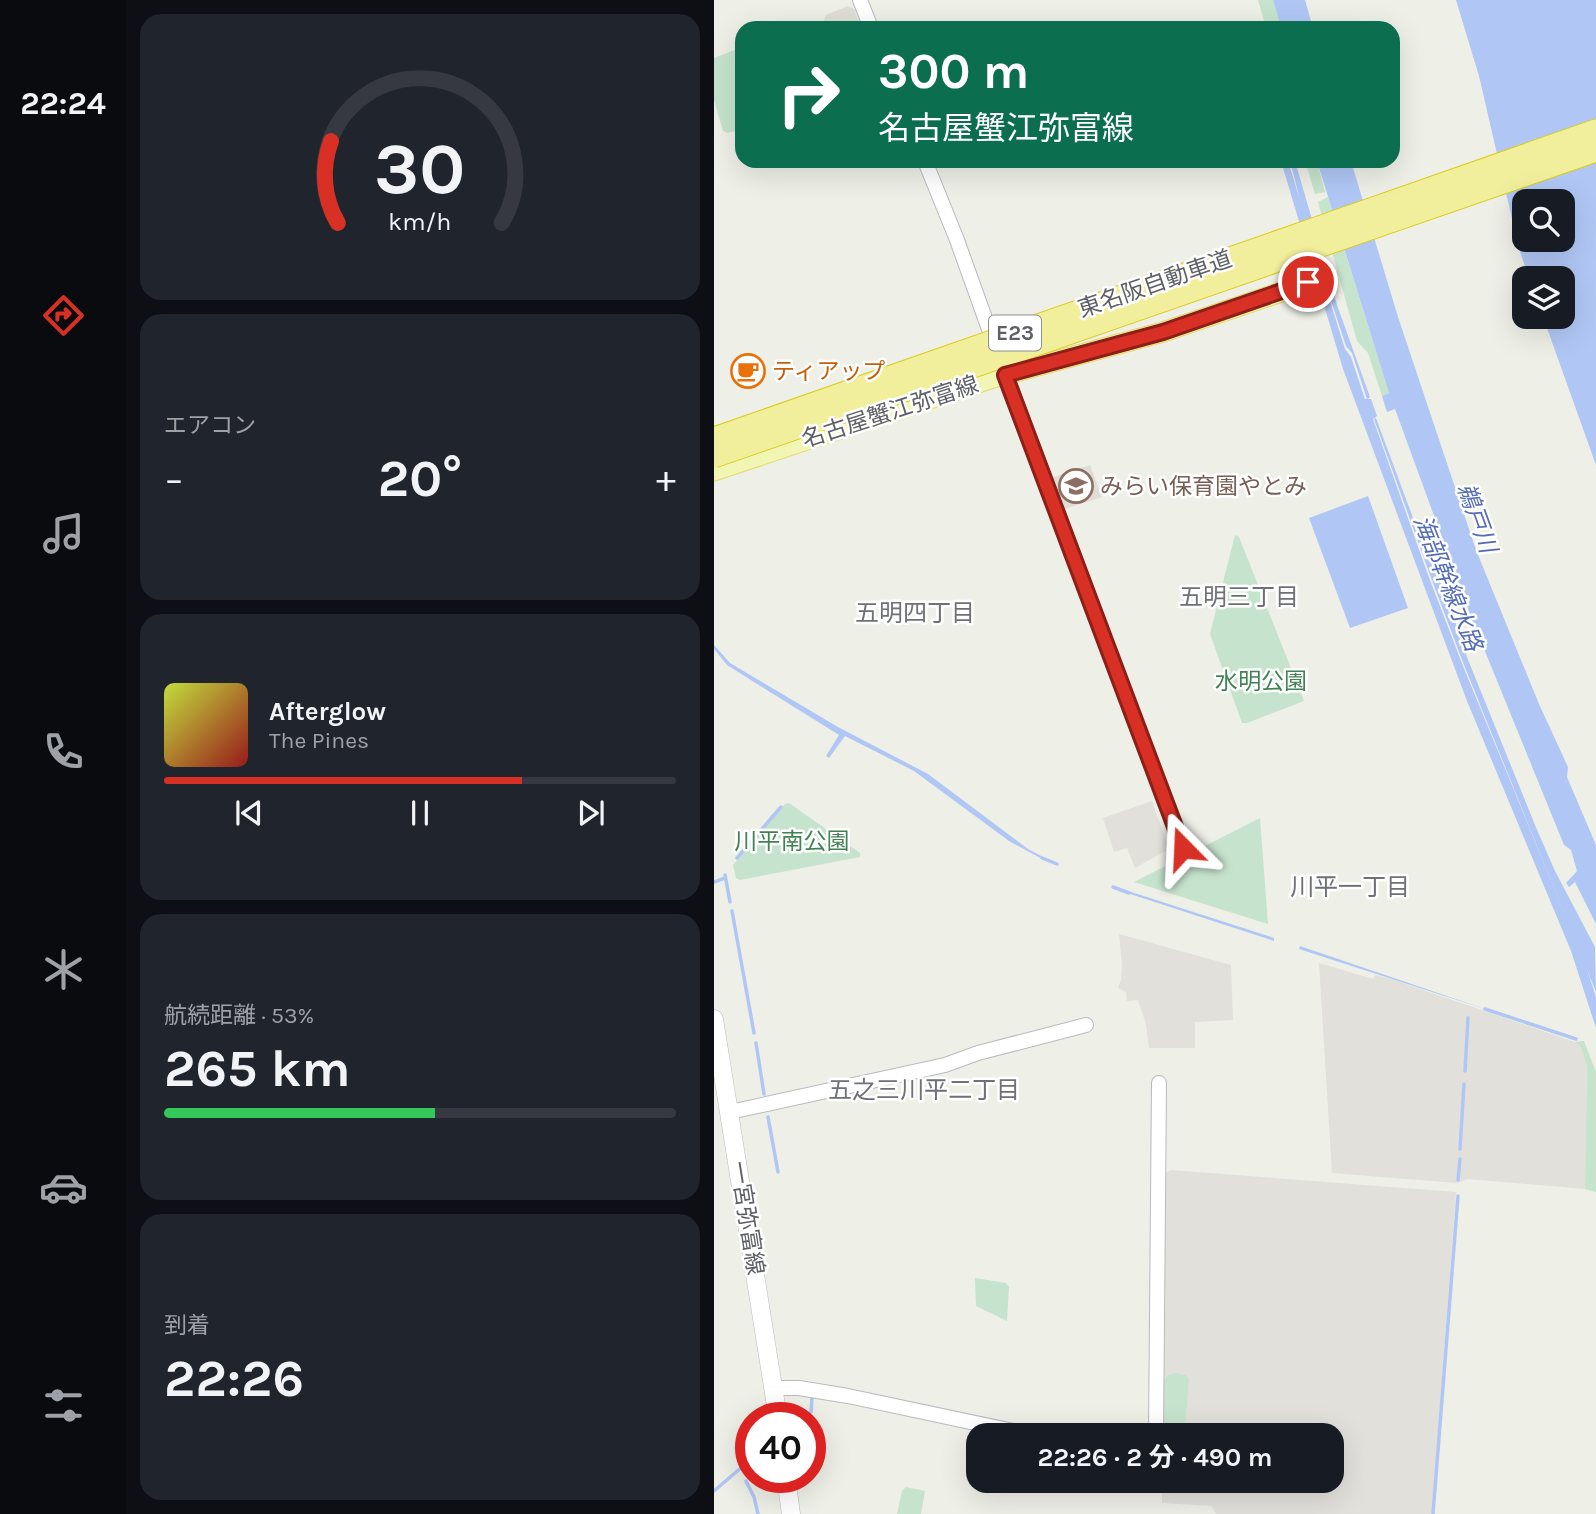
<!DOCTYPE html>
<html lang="ja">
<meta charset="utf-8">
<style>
:root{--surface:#171b24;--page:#20242c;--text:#f1f3f6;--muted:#9ea1a6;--line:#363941;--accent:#d93025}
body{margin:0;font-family:Karla,"Noto Sans JP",sans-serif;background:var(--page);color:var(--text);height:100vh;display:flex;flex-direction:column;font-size:26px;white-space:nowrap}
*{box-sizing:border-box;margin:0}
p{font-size:23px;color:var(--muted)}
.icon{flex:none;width:38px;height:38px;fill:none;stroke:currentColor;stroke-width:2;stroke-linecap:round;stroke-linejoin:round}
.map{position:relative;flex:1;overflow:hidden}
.sheet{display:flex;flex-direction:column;gap:14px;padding:14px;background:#0d0f14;width:588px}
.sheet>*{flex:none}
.guide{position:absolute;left:21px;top:21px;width:665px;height:147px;border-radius:21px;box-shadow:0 7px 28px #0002;background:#0b6e4f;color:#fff;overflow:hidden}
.tools{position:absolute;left:798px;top:189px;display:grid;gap:14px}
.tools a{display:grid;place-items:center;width:63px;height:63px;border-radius:14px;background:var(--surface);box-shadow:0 7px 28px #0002;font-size:35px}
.speed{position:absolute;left:21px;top:1402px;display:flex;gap:14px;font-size:35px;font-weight:700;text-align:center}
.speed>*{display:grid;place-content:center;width:91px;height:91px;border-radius:50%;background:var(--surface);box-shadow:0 7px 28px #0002;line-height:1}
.speed .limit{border:10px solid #d22;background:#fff;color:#111}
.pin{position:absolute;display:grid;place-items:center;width:60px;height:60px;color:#fff;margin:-30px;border:4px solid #fff;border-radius:50%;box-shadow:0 2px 7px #0007}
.me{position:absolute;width:77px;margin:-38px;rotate:339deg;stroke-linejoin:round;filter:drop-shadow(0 0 5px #0008)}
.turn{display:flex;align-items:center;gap:24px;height:147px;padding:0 28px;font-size:32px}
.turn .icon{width:91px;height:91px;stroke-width:2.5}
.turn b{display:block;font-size:49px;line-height:60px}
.big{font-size:52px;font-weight:700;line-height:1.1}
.sheet .widget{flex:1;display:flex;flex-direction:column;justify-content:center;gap:10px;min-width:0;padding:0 24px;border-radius:21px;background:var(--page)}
.sheet .dial{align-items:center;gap:0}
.dial svg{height:182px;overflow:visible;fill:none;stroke:var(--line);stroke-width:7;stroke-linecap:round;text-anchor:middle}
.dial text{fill:var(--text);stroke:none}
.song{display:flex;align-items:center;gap:21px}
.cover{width:84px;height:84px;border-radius:10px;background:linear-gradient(135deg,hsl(70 70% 55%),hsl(0 70% 35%))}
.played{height:7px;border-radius:4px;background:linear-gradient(90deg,var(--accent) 70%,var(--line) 70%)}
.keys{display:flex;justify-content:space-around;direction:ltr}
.heat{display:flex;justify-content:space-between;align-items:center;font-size:38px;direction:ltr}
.charge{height:10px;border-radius:5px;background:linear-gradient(90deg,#34c759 53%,var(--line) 0)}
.trip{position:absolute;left:252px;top:1423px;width:378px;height:70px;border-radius:21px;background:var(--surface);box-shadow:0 7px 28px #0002;font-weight:700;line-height:70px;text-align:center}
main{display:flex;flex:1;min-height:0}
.menu{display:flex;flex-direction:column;width:126px;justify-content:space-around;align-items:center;background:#090b0e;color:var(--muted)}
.menu .icon{width:49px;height:49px}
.menu .selected{color:var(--accent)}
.menu b{font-size:32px;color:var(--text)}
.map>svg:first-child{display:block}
.industrial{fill:#e1e0db}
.education{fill:#deded5}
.green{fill:#c6e3cd}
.water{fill:#b0c7f5;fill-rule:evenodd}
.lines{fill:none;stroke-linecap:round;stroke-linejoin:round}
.stream{stroke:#b0c7f5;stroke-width:3.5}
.tertiary-casing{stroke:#b9babf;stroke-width:16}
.secondary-casing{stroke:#babbc0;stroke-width:19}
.primary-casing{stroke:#e2dc6d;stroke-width:21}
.motorway-casing{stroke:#dbcc1b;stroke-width:23}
.tertiary{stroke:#fff;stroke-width:14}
.secondary{stroke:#fff;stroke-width:18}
.primary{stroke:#f1f6b4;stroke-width:19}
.motorway{stroke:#f1ef9b;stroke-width:21}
.motorway-bridge-casing{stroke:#dbcc1b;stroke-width:23;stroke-linecap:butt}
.motorway-bridge{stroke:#f1ef9b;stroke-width:21}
.route-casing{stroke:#8d1f18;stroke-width:18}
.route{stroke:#d93025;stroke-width:12}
.labels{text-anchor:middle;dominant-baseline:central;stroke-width:5;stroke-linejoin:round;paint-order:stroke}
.shield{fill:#fff;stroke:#8e9093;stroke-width:2}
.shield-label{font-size:21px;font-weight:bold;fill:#5e6065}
.street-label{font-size:23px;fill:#5e6065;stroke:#fff}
.food-label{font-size:23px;fill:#c56008;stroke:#fff;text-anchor:start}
.education-label{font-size:23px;fill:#785e54;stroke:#fff;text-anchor:start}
.park-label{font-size:23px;fill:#408253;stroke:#fff}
.water-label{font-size:24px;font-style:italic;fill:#556db7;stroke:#fff}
.neighbourhood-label{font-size:24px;fill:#6f7177;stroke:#fff}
</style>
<main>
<nav class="menu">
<b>22:24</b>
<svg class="icon selected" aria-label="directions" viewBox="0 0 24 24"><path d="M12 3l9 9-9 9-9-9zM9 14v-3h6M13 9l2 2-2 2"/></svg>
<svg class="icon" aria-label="music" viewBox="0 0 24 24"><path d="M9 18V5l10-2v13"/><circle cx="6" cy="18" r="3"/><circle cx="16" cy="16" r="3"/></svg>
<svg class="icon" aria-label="phone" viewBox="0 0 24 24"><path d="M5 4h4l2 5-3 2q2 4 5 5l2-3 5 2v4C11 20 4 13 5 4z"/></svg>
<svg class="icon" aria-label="climate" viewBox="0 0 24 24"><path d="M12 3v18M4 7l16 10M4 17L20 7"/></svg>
<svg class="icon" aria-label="car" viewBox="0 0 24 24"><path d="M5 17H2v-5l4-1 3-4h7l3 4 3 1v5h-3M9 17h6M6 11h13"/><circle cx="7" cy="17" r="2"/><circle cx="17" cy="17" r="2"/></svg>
<svg class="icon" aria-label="filters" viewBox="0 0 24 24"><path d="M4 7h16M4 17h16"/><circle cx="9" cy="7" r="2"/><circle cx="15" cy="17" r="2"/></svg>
</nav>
<section class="sheet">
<div class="widget dial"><svg viewBox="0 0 100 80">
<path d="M14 69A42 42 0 1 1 86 69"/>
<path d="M14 69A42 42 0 0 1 11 33" stroke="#d93025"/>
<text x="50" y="56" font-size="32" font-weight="700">30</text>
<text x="50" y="72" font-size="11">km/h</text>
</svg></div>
<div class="widget"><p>エアコン</p>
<div class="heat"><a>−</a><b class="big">20°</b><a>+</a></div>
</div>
<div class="widget">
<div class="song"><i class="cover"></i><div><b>Afterglow</b><p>The Pines</p></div></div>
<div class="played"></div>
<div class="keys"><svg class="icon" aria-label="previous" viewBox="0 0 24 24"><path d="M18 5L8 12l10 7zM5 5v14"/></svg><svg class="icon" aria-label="pause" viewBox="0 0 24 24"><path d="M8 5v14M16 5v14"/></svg><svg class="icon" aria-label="next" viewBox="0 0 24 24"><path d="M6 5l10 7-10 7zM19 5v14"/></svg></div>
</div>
<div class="widget"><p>航続距離 · 53%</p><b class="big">265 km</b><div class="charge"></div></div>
<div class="widget"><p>到着</p><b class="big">22:26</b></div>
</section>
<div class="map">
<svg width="882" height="1514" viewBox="0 0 882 1514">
<rect width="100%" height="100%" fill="#eeefe7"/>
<g class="industrial">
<path d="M438 801 455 849 421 868 413 848 400 852 389 818Z"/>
<path d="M405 934 517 965 519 1020 481 1022V1048H435L432 1024 424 1000 413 1001 412 992 404 988 407 980 408 964Z"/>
<path d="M605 963 659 979 661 975 680 980 861 1042 867 1046 873 1067 871 1189 753 1179 743 1183 618 1173Z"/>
<path d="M456 1170 742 1192 718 1514H502L498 1506 448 1503V1481L618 1480V1435H448L449 1176Z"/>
</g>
<g class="education">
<path d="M134 6 140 9 147 28H113L110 20 112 15Z"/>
<path d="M376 465 388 497 348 510 337 478Z"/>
</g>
<g class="green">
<path d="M544 0H559L567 28H552Z"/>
<path d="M28 47V129L14 133 9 131 0 100V58Z"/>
<path d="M591 161H603L611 192 601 194Z"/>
<path d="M614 197 675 393 668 396 654 353 643 341 604 202Z"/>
<path d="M521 535 525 537 590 701 533 723H528L496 634Z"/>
<path d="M75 803 146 853V857L26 880 22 878 19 865 71 804Z"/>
<path d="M546 818 554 924 420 882Z"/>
<path d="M870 1041 882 1072V1192L871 1189 873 1067 867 1047 861 1042Z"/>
<path d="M261 1278 292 1283 295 1287 293 1321 262 1306Z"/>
<path d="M462 1373 472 1375 475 1379 471 1426 468 1429 453 1427 450 1422V1380L454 1375Z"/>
<path d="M192 1487 211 1491 207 1514H183L188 1491Z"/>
</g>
<g class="water">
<path d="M559 0H591L599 28H567Z"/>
<path d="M742 0H882V465L829 317H849V278H815L805 249 765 76ZM810 201H849V240H810Z"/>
<path d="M567 161H574L586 200 576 161H581L623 305 656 397 654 399H657L663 416 659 419 714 575 749 666 871 963 882 997V1028L857 951 753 701 629 369ZM594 231 632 346 638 353 653 399H651L637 357 631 349Z"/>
<path d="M603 161H637L684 317 762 550 825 704 854 767 853 777 882 845V924L861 882 855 887 852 883 863 871 857 850 850 845 757 617 681 409 673 412 668 396 675 393Z"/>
<path d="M662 418 725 588 821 825 841 871 881 947 882 992 750 665 716 575 660 419Z"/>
<path d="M654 496 694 608 636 628 595 518Z"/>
<path d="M0 645 16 663 124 727 214 774 314 849 331 858 330 860 295 841 200 771 131 736 115 758 112 756 125 735 13 665 0 649Z"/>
<path d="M411 890 560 938V941L410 892Z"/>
<path d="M586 946 774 1010 585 949Z"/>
</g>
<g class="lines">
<g class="stream">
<path d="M703 526 749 647"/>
<path d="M23 858 67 807"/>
<path d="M328 858 343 864"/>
<path d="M11 875 16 902"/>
<path d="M0 882 11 878"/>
<path d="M399 887 415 893"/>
<path d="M18 911 40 1033"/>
<path d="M771 1009 862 1039"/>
<path d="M42 1043 50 1094"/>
<path d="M751 1071 754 1018"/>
<path d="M54 1117 64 1172"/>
<path d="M746 1149 750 1084"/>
<path d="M744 1180 746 1159"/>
<path d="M88 1418 97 1412 98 1397"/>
<path d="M32 1481 40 1497 44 1514"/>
<path d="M0 1491 28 1467 37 1452"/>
<path d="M719 1514 744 1196"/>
</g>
<g class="tertiary-casing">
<g id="tertiary">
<path d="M146 0 157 28"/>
<path d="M211 161 243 240 281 346"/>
<path d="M288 365 469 848"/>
<path d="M16 1112 231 1065 264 1053 372 1025"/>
<path d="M60 1388H85L134 1396 318 1435"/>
<path d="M442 1435 445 1083"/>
</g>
</g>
<g class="secondary-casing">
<g id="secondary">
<path d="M0 1019 64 1418"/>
<path d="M72 1477 77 1514"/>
</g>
</g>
<g class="primary-casing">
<path id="primary" d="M0 471 279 378 449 332 594 283"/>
</g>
<g class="motorway-casing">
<g id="motorway">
<path d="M602 228 882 130"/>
<path d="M607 246 882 151"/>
</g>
</g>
<use href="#tertiary" class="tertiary"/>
<use href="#secondary" class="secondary"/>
<use href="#primary" class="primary"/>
<use href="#motorway" class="motorway"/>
<g class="motorway-bridge-casing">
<g id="motorway-bridge">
<path d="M0 438 602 228"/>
<path d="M0 457 607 246"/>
</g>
</g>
<use href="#motorway-bridge" class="motorway-bridge"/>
</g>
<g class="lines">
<g class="route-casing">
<path id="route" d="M469 848 291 375 449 332 594 282"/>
</g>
<use href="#route" class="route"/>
</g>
<defs>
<g id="cafe-ring" transform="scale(1.75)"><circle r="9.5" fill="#fff" stroke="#e8710a" stroke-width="1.5"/><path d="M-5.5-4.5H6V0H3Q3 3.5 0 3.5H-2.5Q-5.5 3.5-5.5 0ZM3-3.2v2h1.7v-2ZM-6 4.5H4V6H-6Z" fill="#e8710a"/></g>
<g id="school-ring" transform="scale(1.75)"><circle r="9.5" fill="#fff" stroke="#8d6e63" stroke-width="1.5"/><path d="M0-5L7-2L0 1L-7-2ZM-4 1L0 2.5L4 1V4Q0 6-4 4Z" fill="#8d6e63"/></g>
</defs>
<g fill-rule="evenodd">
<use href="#cafe-ring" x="34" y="371"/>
<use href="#school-ring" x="362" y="486"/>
</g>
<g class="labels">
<rect class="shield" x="275" y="315.5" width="52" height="35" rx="5"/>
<g class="shield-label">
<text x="301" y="333">E23</text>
</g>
<g class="street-label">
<text transform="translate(441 284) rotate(-19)">東名阪自動車道</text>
<text transform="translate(176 412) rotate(-18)">名古屋蟹江弥富線</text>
<text transform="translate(33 1218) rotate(81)">一宮弥富線</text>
</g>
<g class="food-label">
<text x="58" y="371">ティアップ</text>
</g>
<g class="education-label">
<text x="386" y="486">みらい保育園やとみ</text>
</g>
<g class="park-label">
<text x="547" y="681">水明公園</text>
<text x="78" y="841">川平南公園</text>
</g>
<g class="water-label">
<text transform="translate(763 518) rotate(70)">鵜戸川</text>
<text transform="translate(734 583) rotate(68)">海部幹線水路</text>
</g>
<g class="neighbourhood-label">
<text x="525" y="597">五明三丁目</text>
<text x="201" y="613">五明四丁目</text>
<text x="636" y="887">川平一丁目</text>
<text x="210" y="1090">五之三川平二丁目</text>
</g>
</g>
</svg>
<div class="tools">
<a><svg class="icon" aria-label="search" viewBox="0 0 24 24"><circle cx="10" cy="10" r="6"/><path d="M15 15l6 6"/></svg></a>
<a><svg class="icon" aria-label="layers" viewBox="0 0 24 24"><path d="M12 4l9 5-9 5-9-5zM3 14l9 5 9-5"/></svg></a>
</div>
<div class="speed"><div class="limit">40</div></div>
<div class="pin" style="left:594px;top:282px;background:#d93025"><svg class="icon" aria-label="arrive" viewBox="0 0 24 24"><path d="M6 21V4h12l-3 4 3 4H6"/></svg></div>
<svg class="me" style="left:469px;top:848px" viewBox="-20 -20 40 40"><path d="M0-17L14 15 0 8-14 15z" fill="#d93025" stroke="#fff" stroke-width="4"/></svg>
<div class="trip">22:26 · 2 分 · 490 m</div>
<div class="guide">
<div class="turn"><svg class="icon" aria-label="right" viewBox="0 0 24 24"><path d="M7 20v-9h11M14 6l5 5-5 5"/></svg><div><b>300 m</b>名古屋蟹江弥富線</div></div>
</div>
</div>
</main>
